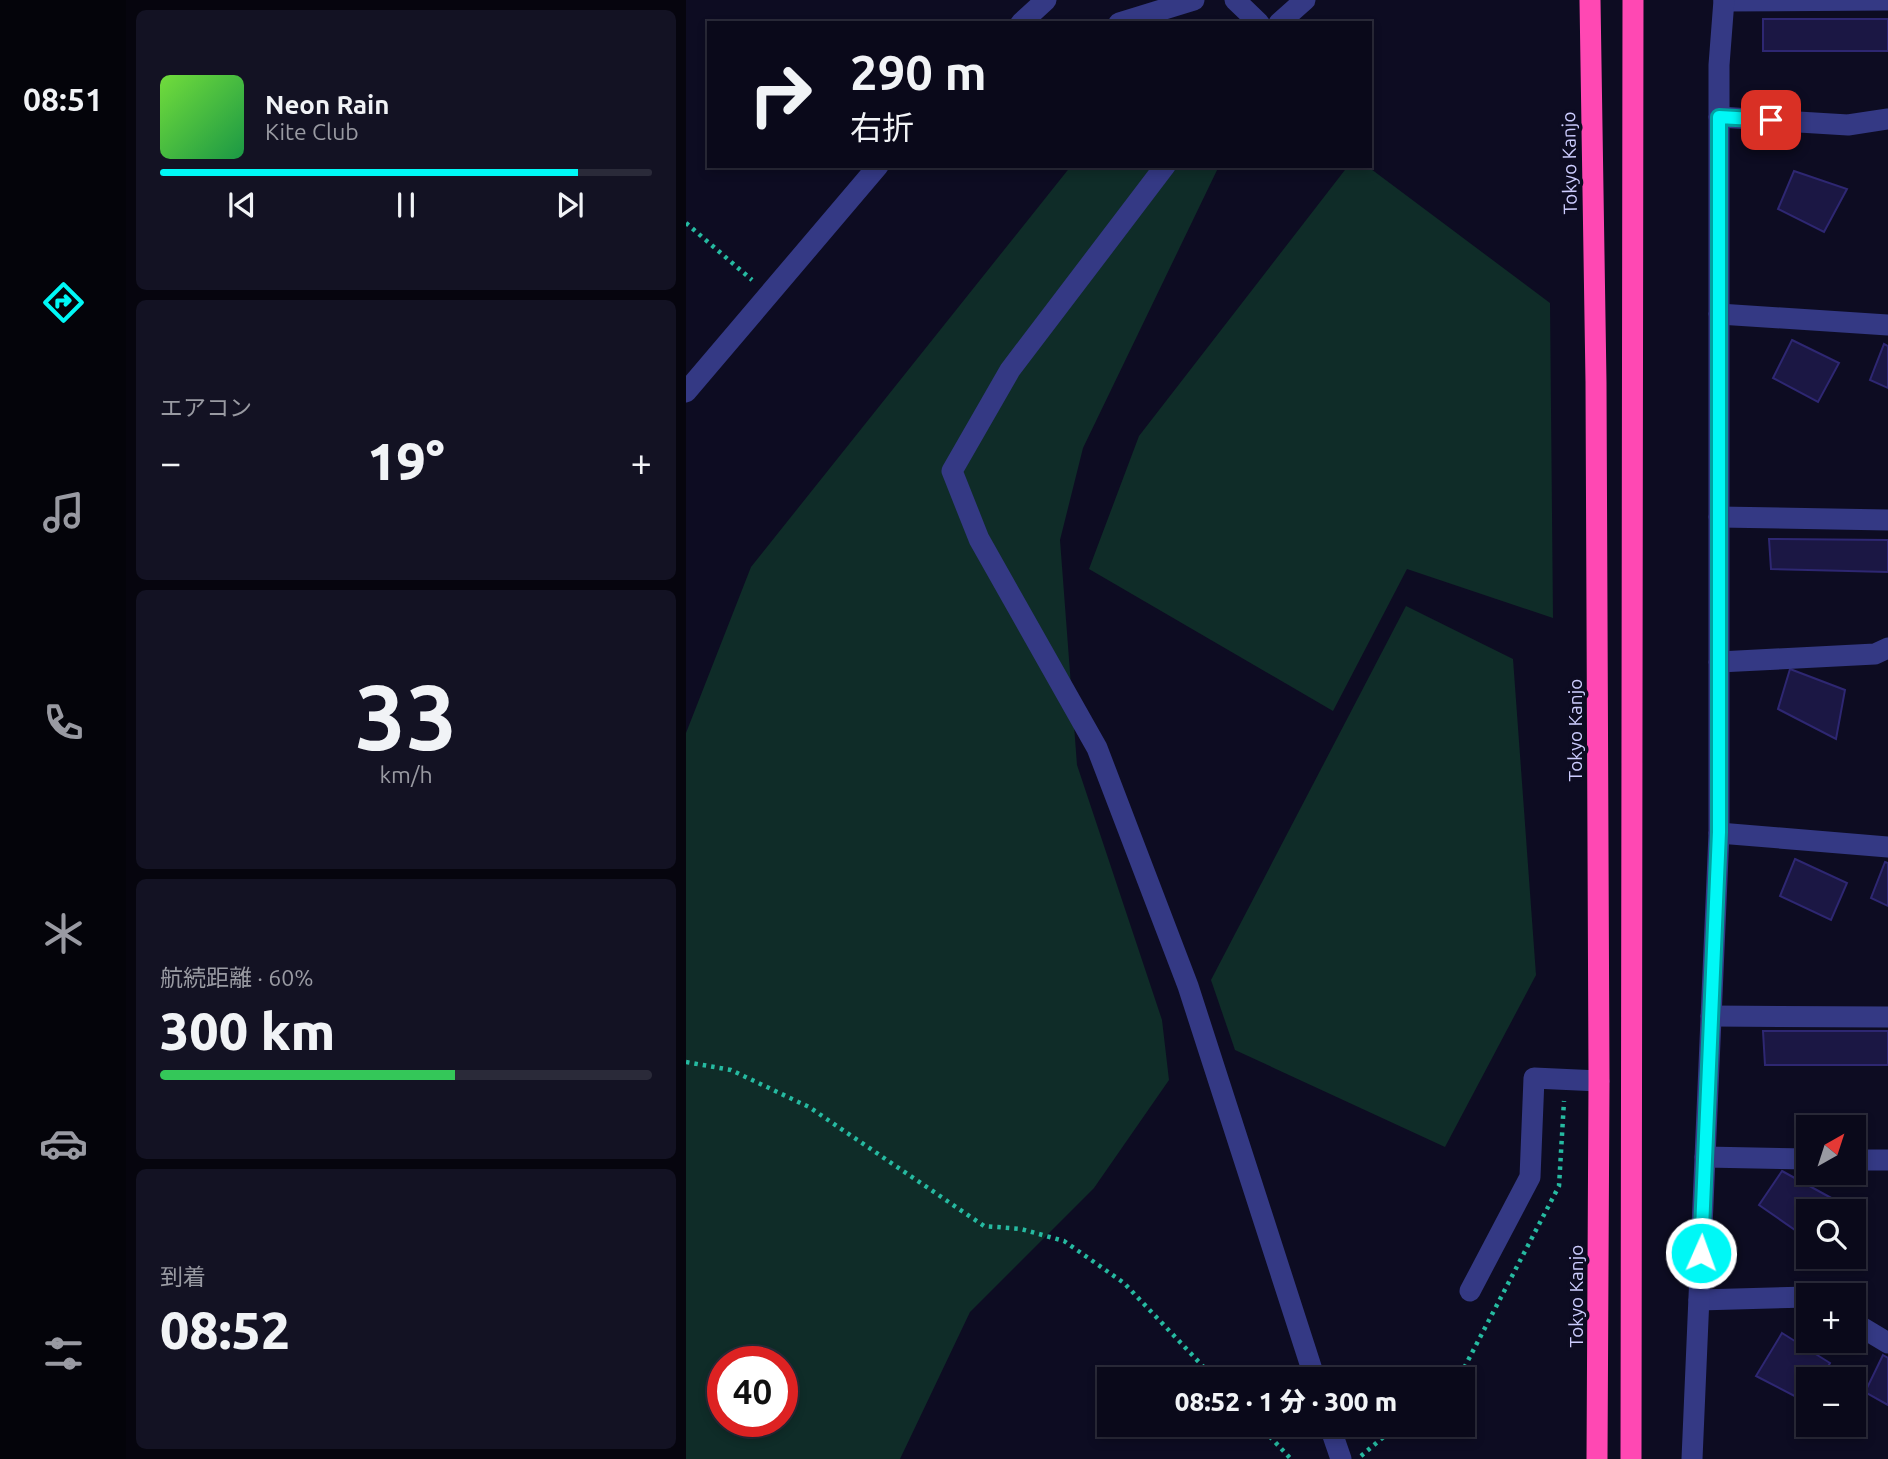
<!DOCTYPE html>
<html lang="ja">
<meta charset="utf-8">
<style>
:root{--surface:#0a091a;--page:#131223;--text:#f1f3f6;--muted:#999aa2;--line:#2a2a39;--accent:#00f8f6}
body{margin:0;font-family:Ubuntu,"Noto Sans JP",sans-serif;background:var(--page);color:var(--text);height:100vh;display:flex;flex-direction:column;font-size:26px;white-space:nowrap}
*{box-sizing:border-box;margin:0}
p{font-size:23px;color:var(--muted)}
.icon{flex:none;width:38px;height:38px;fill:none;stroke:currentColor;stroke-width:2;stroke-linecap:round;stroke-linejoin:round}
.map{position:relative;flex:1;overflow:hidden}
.side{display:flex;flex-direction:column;gap:10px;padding:10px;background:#06050e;width:560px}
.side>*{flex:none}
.banner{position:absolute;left:21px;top:21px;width:665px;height:147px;border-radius:0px;box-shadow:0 4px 10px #0003,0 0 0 2px var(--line);background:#0a091a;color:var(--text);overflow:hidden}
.needle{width:46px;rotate:39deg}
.fabs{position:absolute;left:1110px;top:1115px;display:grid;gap:14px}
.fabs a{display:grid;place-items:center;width:70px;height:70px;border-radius:0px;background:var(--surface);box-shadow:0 4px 10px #0003,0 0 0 2px var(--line);font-size:35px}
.speed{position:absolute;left:21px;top:1346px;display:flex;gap:14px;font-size:35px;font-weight:700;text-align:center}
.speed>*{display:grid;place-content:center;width:91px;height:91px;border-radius:50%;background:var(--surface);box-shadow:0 4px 10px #0003,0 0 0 2px var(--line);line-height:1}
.speed .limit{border:10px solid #d22;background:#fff;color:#111}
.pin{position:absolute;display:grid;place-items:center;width:60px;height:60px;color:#fff;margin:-30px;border-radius:14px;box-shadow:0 4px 10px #0006}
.me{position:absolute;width:77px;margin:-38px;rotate:2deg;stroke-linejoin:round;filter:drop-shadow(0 0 5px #0008)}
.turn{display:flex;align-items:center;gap:24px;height:147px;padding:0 28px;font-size:32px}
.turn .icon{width:91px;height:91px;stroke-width:2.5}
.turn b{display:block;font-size:49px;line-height:60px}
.big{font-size:52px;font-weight:800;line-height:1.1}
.side .widget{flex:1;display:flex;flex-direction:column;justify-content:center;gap:10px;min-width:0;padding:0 24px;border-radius:10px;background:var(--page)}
.side .dial{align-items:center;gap:0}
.dial b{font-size:91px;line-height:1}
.song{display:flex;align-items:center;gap:21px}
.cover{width:84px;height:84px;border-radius:10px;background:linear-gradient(135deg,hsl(100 70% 55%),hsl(140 70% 35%))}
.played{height:7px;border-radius:4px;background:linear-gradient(90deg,var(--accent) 85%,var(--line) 85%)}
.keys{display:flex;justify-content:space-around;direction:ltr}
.heat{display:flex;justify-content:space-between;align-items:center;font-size:38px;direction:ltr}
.charge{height:10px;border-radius:5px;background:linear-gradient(90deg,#34c759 60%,var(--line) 0)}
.trip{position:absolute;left:411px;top:1367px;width:378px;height:70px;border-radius:0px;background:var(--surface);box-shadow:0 4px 10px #0003,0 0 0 2px var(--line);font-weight:800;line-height:70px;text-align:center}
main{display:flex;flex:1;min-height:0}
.dock{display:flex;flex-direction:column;width:126px;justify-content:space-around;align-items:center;background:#04040a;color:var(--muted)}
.dock .icon{width:49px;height:49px}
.dock .current{color:var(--accent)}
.dock b{font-size:32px;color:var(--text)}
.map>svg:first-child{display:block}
.green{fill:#0f2c28;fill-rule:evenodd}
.building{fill:#1b1744;stroke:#2e2772;stroke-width:2}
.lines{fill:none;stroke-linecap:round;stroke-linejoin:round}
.path{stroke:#26baa1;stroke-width:4.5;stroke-dasharray:3.5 5;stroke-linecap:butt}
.minor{stroke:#343984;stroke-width:21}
.highway{stroke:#ff48b3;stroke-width:21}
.route-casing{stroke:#00a1a0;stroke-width:18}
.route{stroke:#00f8f6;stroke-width:12}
.labels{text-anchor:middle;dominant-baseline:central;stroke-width:7;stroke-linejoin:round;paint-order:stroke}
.street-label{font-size:19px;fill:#cdcdff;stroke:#0d0c22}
</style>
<main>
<nav class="dock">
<b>08:51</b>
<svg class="icon current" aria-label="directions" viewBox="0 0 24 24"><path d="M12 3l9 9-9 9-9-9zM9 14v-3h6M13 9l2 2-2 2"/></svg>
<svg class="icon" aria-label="music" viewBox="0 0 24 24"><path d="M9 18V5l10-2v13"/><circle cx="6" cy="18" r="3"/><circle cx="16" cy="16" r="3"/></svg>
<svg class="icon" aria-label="phone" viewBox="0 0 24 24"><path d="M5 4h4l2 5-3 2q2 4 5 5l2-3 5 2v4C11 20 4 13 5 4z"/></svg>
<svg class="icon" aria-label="climate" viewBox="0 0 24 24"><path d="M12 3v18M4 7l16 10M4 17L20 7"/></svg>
<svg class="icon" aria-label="car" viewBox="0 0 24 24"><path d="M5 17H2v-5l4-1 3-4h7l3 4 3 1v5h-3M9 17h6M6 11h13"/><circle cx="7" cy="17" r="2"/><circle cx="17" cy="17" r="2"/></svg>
<svg class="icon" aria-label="filters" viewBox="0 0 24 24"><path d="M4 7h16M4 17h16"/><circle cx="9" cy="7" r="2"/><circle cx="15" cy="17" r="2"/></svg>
</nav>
<section class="side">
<div class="widget">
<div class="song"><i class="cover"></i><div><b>Neon Rain</b><p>Kite Club</p></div></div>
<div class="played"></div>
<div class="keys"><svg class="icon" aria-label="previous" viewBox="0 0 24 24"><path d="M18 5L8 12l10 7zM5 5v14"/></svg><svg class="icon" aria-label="pause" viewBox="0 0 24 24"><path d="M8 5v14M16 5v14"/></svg><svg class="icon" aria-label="next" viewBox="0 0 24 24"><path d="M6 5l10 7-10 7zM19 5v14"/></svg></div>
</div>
<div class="widget"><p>エアコン</p>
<div class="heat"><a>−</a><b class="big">19°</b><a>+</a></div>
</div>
<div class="widget dial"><b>33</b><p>km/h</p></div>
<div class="widget"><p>航続距離 · 60%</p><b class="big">300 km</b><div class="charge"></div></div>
<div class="widget"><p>到着</p><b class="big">08:52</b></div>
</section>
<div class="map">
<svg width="1202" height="1459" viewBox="0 0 1202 1459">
<rect width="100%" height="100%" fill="#0d0c22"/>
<g class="green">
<path d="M385 166H533L397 448 374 540 391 765 476 1020 483 1080 408 1188 284 1312 214 1459H0V733L65 567ZM37 1362H96V1421H37Z"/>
<path d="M662 166H681L864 303 867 618 721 569 647 711 403 569 453 436Z"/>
<path d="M720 606 827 659 850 975 759 1147 549 1050 525 980Z"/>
</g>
<g class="building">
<rect x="1077" y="19" width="125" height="32"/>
<path d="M1108 171 1161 189 1138 232 1092 209Z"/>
<path d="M1106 340 1153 363 1132 402 1087 378Z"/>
<path d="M1198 344 1202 346V388L1184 380Z"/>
<path d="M1083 539 1202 540V572L1085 569Z"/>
<path d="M1104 669 1159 690 1150 739 1092 709Z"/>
<path d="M1109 859 1161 883 1145 920 1094 896Z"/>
<path d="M1199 862 1202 863V906L1185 898Z"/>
<path d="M1077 1031H1202V1065H1079Z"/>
<path d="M1096 1171 1149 1200 1143 1211H1122V1239L1073 1205Z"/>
<path d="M1096 1333 1144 1363 1135 1379H1122V1403L1070 1376Z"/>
<path d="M1197 1355 1202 1358V1405L1179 1392Z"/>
</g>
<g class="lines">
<g class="path">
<path d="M0 223 66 280"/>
<path d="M0 1062 45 1070 123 1107 298 1226 335 1229 378 1241 438 1283 529 1379"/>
<path d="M766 1379 777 1370 873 1186 878 1101"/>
<path d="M572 1424 605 1459"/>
<path d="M675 1456 713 1424"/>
</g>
<g class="minor">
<path d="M549 0 573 23"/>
<path d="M1038 1 1202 0"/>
<path d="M335 23 360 0"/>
<path d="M433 23 508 0"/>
<path d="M593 23 619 0"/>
<path d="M1033 117 1162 125 1202 119"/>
<path d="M479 166 324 370 266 471 293 539 411 748 502 986 629 1379"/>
<path d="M1033 314 1202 325"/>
<path d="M0 392 192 166"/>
<path d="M1033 517 1202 520"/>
<path d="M1033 662 1189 654 1202 648"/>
<path d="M1033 833 1202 847"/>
<path d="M1025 1016 1202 1017"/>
<path d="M1019 1157 1122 1159"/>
<path d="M1167 1160H1202"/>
<path d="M784 1291 844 1177 848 1078 913 1081"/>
<path d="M1013 1300 1122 1297"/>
<path d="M1167 1322 1202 1343"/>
<path d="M643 1424 655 1459"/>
<path d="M1006 1459 1033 833V65L1038 0"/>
</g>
<g class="highway">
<path d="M904 0 910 382 913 1081 911 1459"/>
<path d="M945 1459 947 0"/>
</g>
</g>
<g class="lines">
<g class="route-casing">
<path id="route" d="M1015 1253 1033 832V117L1085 120"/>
</g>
<use href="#route" class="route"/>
</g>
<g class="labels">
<g class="street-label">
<text transform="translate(883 163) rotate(-91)">Tokyo Kanjo</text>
<text transform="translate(889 730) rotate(-90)">Tokyo Kanjo</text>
<text transform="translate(890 1296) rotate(-90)">Tokyo Kanjo</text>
</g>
</g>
</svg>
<div class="fabs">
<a><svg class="needle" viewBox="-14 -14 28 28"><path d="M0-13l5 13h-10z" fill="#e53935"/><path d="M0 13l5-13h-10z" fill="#999aa2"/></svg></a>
<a><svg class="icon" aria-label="search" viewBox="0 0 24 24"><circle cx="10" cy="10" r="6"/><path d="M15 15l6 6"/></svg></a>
<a>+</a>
<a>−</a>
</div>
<div class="speed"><div class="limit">40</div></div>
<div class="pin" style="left:1085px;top:120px;background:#d93025"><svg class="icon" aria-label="arrive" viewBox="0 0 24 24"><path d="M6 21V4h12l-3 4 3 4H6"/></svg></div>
<svg class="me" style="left:1015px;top:1253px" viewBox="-20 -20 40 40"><circle r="17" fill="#00f8f6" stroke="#fff" stroke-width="3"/><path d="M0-11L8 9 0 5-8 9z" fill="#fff"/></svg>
<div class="trip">08:52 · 1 分 · 300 m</div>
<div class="banner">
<div class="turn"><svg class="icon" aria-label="right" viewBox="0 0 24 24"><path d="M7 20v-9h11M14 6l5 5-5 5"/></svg><div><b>290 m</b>右折</div></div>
</div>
</div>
</main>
